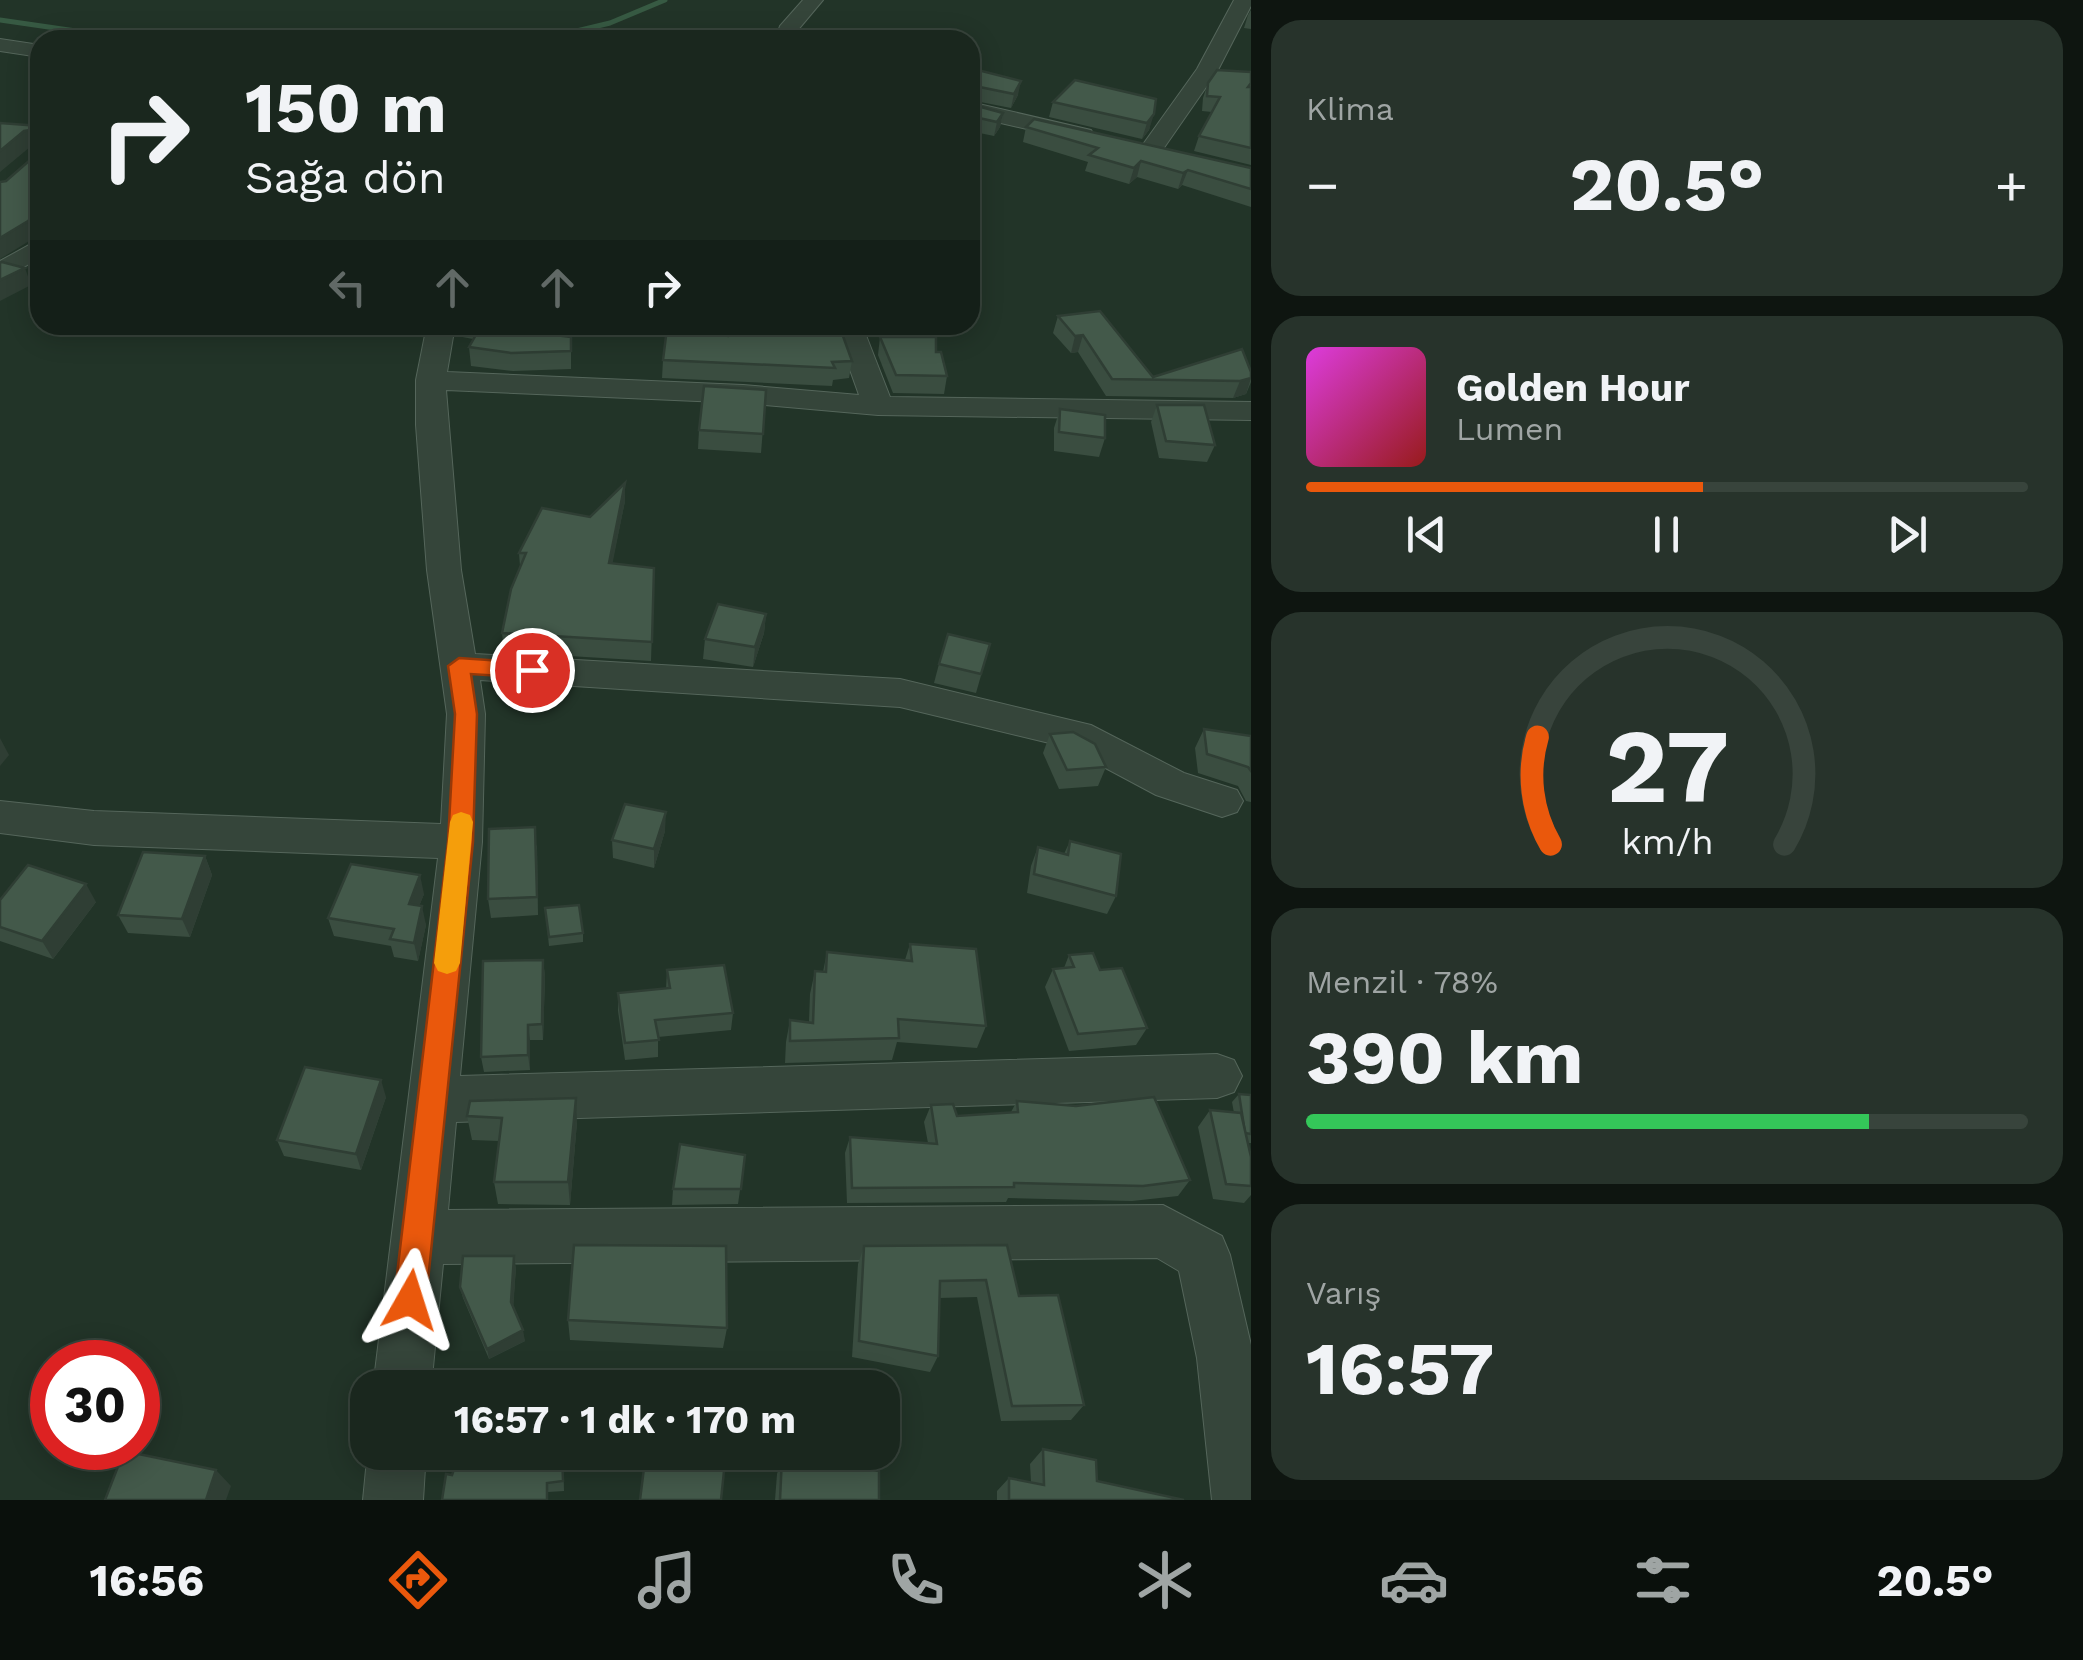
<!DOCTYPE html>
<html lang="tr">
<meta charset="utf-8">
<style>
:root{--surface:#1a271e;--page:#27332b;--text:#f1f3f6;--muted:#9fa5a4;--line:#38443c;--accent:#ea580c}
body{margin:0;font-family:"Work Sans",sans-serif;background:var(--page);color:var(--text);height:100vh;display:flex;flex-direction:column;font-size:38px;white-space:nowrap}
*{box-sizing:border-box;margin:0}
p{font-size:32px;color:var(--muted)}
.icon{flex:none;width:55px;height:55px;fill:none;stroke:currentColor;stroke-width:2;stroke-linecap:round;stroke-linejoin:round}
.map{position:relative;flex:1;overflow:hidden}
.sheet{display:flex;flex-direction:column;gap:20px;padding:20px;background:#0e1510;width:832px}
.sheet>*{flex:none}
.hud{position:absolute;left:30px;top:30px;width:950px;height:305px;border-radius:30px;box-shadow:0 5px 25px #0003,0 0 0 2px var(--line);background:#1a271e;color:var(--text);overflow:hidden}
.speed{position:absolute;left:30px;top:1340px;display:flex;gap:20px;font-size:50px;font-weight:700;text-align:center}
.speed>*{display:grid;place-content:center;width:130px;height:130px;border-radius:50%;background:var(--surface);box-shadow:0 5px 25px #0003,0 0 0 2px var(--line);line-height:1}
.speed .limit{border:15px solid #d22;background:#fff;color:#111}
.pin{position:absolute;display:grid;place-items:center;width:85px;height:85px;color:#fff;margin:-42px;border:5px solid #fff;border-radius:50%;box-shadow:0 2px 10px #0007}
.me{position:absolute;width:110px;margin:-55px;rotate:6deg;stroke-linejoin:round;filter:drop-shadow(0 0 8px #0008)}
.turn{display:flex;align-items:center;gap:35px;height:210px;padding:0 50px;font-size:45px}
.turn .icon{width:130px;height:130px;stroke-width:2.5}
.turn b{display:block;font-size:70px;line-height:85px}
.lanes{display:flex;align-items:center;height:95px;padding:0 50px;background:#0003;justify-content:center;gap:50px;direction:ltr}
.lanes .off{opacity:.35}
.big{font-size:75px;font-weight:700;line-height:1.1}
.sheet .card{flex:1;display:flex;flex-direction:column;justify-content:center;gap:15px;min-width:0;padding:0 35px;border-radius:30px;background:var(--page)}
.sheet .dial{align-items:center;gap:0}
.dial svg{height:260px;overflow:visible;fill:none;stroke:var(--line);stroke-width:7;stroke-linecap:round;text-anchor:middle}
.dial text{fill:var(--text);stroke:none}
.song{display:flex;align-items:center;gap:30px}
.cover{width:120px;height:120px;border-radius:15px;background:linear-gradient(135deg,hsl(300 70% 55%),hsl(0 70% 35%))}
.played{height:10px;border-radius:5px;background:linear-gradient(90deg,var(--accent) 55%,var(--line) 55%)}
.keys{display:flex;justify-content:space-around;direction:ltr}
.heat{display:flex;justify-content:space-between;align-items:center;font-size:55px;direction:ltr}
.charge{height:15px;border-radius:8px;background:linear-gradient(90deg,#34c759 78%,var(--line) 0)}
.trip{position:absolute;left:350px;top:1370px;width:550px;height:100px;border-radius:30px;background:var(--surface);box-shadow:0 5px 25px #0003,0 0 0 2px var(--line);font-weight:700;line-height:100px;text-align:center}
.tab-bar{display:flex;height:160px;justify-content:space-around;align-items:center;background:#0a100c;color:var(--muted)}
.tab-bar .icon{width:70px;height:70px}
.tab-bar .on{color:var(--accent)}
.tab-bar b{font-size:45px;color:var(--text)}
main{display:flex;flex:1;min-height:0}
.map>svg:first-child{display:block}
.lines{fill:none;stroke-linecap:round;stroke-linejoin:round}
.stream{stroke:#375a43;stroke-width:5}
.minor-casing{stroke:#55665b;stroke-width:2}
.minor{fill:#35453a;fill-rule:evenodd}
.wall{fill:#3a4d40}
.shaded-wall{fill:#2f3e34}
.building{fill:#43594a;stroke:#2f3e34;stroke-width:2.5}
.route{fill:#ea580c;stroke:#983908;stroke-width:2.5}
.slow{fill:#f59e0b}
</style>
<main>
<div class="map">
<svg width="1251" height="1500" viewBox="0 0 1251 1500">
<rect width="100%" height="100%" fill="#223428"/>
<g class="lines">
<g class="stream">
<path d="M0 20 138 40"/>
<path d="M539 40 610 23 665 0"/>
</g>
<g class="minor-casing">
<g id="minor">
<path d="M803 0H823L797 31 795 40H775L780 26Z"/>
<path d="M1234 0H1251V6L1218 70 1159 155H1143L1139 150 1197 69Z"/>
<path d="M0 39 40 45V57L0 51Z"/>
<path d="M970 102 1091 130 1094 135 1083 142 970 116Z"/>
<path d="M40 239V258L0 280V261Z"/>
<path d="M427 325H455L447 372 743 385 859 395 834 325H862L890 397 1251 402V420L878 415 743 403 446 390 461 570 475 654 900 679 1091 725 1184 773 1237 790 1243 801 1237 812 1222 817 1156 795 1066 747 900 707 480 680 485 714 482 842 460 1076 1217 1054 1234 1060 1242 1076 1234 1092 1217 1098 456 1122 448 1210 1163 1205 1222 1236 1230 1255 1251 1345V1500H1212L1197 1358 1179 1271 1157 1258 443 1264 431 1388H373L438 858 94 845 0 833V801L94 811 441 824 447 714 427 570 416 425V380Z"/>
<path d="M368 1449V1452H426L423 1500H363Z"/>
</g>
</g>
<use href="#minor" class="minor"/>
</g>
<g class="wall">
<path d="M1251 10V29L1244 28 1248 15Z"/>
<path d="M970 68 1018 95 1011 108 970 100Z"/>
<path d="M1251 72V165L1194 151 1199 136 1212 112 1202 111 1203 98 1208 83Z"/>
<path d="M1156 99 1149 130 1142 139 1049 117 1053 102Z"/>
<path d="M970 104 1003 113 1000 127 994 136 970 131Z"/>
<path d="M1026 127 1251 168V207L1182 185 1178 189 1137 177 1129 184 1085 171 1088 162 1023 142Z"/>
<path d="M1058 316 1153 377 1251 372V382L1246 394 1233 398 1106 396 1078 352 1071 353 1053 333Z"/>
<path d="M456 325H490L488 327 571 337V369L513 371 471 366 469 347 473 339 457 336Z"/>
<path d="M880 337 936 352 947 376 944 394 893 393 878 355Z"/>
<path d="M663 360 852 361 849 378 833 380 832 386 662 378Z"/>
<path d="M766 390 761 453 698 449 699 430Z"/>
<path d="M1157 405 1215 445 1207 462 1159 458 1151 422Z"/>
<path d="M1060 409 1105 438 1099 457 1054 451V428Z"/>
<path d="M625 501 612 563 654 568 651 661 504 652 502 633 520 566 519 553 590 517Z"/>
<path d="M766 614 764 633 753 667 703 659 705 639Z"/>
<path d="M990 644 976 693 934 683 939 664Z"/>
<path d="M1204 729 1251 736V802L1246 801 1238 786 1198 773 1195 748Z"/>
<path d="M1050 734 1106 767 1098 786 1059 789 1043 753Z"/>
<path d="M665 831 654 868 613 858 612 840Z"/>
<path d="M1070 841 1116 896 1107 914 1027 893 1031 866 1038 847 1064 854Z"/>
<path d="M537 845 538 915 491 918 488 899Z"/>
<path d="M205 856 212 875 190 937 128 933 118 915Z"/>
<path d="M424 894 419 906 426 925 418 961 394 957 391 946 334 936 328 918Z"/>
<path d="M0 900 96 902 53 959 0 941Z"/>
<path d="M545 908 583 933V942L549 946Z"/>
<path d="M910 944 986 1026 977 1048 897 1042 892 1060 785 1063 786 1042 790 1020 809 1022 810 994 815 971 823 972 827 952 905 960Z"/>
<path d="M1069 955 1100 970 1147 1028 1136 1045 1069 1051 1045 987 1053 969 1064 968Z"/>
<path d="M543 960 545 976 543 1040H530V1070L484 1072 481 1057Z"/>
<path d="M667 970 733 1013 731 1030 658 1037V1057L625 1060 618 1011V993L666 989Z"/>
<path d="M1239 1094 1251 1095V1143H1247L1251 1157V1195L1244 1203 1213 1199 1198 1127 1210 1110 1234 1113 1232 1102Z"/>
<path d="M386 1097 361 1170 284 1156 277 1140Z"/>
<path d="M1017 1101 1190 1180 1178 1196 1132 1201 1008 1198 1006 1202 847 1203 845 1153 850 1137 928 1143 924 1122 931 1105 957 1116 1011 1112Z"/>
<path d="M467 1116 577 1122 570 1205 498 1204 494 1182 499 1141 472 1140Z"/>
<path d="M745 1155 738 1204 672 1205 673 1189Z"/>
<path d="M1007 1245 1019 1296 1084 1405 1071 1420 1001 1421 977 1297 939 1298 938 1356 930 1372 852 1357 858 1264 864 1246Z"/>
<path d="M516 1267 513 1307 525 1341 489 1359 463 1298 460 1287Z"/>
<path d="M568 1320 727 1328 723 1348 570 1340Z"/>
<path d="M1043 1449 1097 1481 1184 1500H997V1491L1009 1478 1031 1482 1030 1464Z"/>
<path d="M563 1452 564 1491 548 1492 452 1475Z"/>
<path d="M782 1457 879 1500H775L777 1474Z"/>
</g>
<g class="shaded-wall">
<path d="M1021 81 1018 95 1011 108 1014 94Z"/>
<path d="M1003 113 1000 127 994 136 997 122Z"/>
<path d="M1154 114 1149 130 1142 139 1147 123Z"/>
<path d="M37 129 40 145 30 147 0 172V151L24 131Z"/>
<path d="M1141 161 1137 177 1129 184 1134 168Z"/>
<path d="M1188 170 1182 185 1178 189 1183 173Z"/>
<path d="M40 208V231L34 238 0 259V238Z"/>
<path d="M25 268 31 285 0 301V280Z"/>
<path d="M1083 335 1078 352 1071 353 1075 336Z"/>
<path d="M1251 378 1246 394 1233 398 1240 381Z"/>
<path d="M625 483V501L609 581V563Z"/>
<path d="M766 614 764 633 753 667 755 647Z"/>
<path d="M0 738 9 755 0 766Z"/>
<path d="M666 812 665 831 654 868V849Z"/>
<path d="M205 856 212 875 190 937 182 919Z"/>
<path d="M420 875 424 894 413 922 409 904Z"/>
<path d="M86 884 96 902 53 959 42 941Z"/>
<path d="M422 906 426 925 418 961 414 943Z"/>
<path d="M543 960 545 976 543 1040 542 1024Z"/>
<path d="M528 1025 530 1040V1070L528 1055Z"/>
<path d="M381 1080 386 1097 361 1170 356 1154Z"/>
<path d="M576 1098 577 1122 570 1205 568 1182Z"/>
<path d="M514 1256 516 1267 513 1313 511 1302Z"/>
<path d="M523 1330 525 1341 489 1359 487 1349Z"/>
<path d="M216 1470 231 1486 226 1500H206Z"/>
</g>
<g class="building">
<path d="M970 68 1021 81 1014 94 970 85V95Z"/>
<path d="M1217 70 1251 72V83L1248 87H1251V148L1199 136 1220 97 1207 96 1208 83Z"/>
<path d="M1075 80 1156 99 1154 114 1147 123 1053 102Z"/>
<path d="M970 104 1003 113 997 122 970 116Z"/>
<path d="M1034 119 1251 168V189L1188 170 1183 173 1141 161 1134 168 1089 155 1098 148 1026 127Z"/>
<path d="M0 123 40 126V208L28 221 0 238V182L6 181 37 154V129L24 131 0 151Z"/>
<path d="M2 262 25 268 0 280V263Z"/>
<path d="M1100 311 1153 377 1242 349 1251 372V378L1240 381 1112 379 1083 335 1075 336 1058 316Z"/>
<path d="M732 325H839L852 361 832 362 835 368 663 360 667 328 728 336Z"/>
<path d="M481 326 571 337V351L511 353 469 347Z"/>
<path d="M880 337H936V352H941L947 376 896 375Z"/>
<path d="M704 386 766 390 763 434 699 430Z"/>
<path d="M1157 405H1204L1215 445 1166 441Z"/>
<path d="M1060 409 1105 415V438L1059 432Z"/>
<path d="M625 483 609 563 654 568 652 642 502 633 511 589 526 553H519L542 508 590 517Z"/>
<path d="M718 604 766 614 755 647 705 639Z"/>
<path d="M948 634 990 644 981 674 939 664Z"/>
<path d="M1204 729 1251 736V771L1248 767 1207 754Z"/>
<path d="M1073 732 1095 744 1106 767 1067 770 1050 734Z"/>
<path d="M625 804 666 812 654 849 612 840Z"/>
<path d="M535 827 537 897 488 899 489 829Z"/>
<path d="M1070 841 1121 854 1116 896 1034 874 1038 847 1068 855Z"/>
<path d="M143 852 205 856 182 919 118 915Z"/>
<path d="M351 864 420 875 409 904 422 906 414 943 390 939 394 929 328 918Z"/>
<path d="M28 865 86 884 42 941 0 927V900Z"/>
<path d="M579 905 583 933 549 937 545 908Z"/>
<path d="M910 944 976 949 986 1026 898 1019 899 1038 790 1041V1020L813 1023 815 971 826 972 827 952 912 961Z"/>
<path d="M1093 953 1100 970 1122 968 1147 1028 1078 1034 1053 969 1074 967 1069 955Z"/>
<path d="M543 960 542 1024 528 1025V1055L481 1057 483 961Z"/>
<path d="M724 965 733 1013 655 1020 659 1040 625 1043 618 993 670 988 667 970Z"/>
<path d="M305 1067 381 1080 356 1154 277 1140Z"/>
<path d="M1239 1094 1251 1095V1134L1245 1133Z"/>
<path d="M1154 1097 1190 1180 1143 1186 1014 1183V1187L852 1188 850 1137 937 1144 931 1105 953 1104 957 1116 1018 1112 1017 1101 1076 1106Z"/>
<path d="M576 1098 568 1182H494L502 1118 467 1116 470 1101Z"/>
<path d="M1210 1110 1241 1113 1251 1157V1186L1226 1184Z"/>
<path d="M680 1144 745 1155 741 1189H673Z"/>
<path d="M574 1245 726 1246 727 1328 568 1320Z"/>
<path d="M1007 1245 1019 1296 1058 1295 1084 1405 1012 1406 986 1280 940 1281 938 1356 859 1341 864 1246Z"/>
<path d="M463 1256H514L511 1302 523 1330 487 1349 460 1287Z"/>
<path d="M1043 1449 1096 1460 1097 1481 1184 1500H1009V1478L1044 1485Z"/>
<path d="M124 1451 216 1470 206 1500H105Z"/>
<path d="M460 1452H562L563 1481 547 1483V1500H442L446 1474 452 1475Z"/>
<path d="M646 1452H726L721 1500H640Z"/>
<path d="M782 1457 879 1471V1500H780Z"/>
</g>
<path class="route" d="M459 658 532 663 543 670 532 678 471 674 477 714 473 842 426 1300 421 1311 410 1316 399 1311 394 1300 448 842 455 714 448 666Z"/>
<path class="slow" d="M461 812 470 815 473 822 460 963 456 971 447 974 438 971 434 963 450 822 453 815Z"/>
</svg>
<div class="speed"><div class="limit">30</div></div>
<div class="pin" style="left:532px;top:670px;background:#d93025"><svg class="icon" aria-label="arrive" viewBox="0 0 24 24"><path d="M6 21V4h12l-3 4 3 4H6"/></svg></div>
<svg class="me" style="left:410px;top:1300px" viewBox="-20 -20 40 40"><path d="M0-17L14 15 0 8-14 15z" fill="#ea580c" stroke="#fff" stroke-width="4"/></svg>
<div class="trip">16:57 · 1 dk · 170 m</div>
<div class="hud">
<div class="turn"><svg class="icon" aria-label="right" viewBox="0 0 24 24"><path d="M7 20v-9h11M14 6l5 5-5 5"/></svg><div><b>150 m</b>Sağa dön</div></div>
<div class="lanes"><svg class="icon off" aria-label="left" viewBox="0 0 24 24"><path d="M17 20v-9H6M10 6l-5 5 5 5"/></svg><svg class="icon off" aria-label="ahead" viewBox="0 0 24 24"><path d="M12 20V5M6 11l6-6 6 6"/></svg><svg class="icon off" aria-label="ahead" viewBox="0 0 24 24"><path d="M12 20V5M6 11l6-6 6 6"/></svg><svg class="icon" aria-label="right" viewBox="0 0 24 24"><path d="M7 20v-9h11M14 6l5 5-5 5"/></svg></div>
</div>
</div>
<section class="sheet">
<div class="card"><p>Klima</p>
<div class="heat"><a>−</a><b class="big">20.5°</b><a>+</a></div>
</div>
<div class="card">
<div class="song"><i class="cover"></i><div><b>Golden Hour</b><p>Lumen</p></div></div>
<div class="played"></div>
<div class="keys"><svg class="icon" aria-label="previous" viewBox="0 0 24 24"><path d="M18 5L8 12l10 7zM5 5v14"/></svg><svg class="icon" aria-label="pause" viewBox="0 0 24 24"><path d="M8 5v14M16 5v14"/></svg><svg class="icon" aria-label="next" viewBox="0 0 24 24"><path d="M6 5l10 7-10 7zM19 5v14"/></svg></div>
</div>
<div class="card dial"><svg viewBox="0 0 100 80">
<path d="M14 69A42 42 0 1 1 86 69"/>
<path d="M14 69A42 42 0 0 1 10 36" stroke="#ea580c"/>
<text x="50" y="56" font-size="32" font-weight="700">27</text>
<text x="50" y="72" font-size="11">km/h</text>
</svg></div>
<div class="card"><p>Menzil · 78%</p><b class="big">390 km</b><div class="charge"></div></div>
<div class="card"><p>Varış</p><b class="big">16:57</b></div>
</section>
</main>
<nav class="tab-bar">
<b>16:56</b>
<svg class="icon on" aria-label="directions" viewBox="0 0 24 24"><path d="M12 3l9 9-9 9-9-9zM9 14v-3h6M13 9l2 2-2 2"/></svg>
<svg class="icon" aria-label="music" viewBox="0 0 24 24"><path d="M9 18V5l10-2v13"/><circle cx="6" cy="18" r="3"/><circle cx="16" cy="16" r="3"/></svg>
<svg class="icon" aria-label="phone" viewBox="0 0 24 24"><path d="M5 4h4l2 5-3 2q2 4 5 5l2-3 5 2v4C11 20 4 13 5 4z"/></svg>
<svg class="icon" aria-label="climate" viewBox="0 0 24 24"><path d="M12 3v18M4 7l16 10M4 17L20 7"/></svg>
<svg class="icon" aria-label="car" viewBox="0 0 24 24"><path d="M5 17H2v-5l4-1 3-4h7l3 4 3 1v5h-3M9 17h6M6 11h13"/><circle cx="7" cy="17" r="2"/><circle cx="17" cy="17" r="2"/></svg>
<svg class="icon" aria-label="filters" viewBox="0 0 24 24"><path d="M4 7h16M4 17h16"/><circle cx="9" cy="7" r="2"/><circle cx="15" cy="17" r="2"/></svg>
<b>20.5°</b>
</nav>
